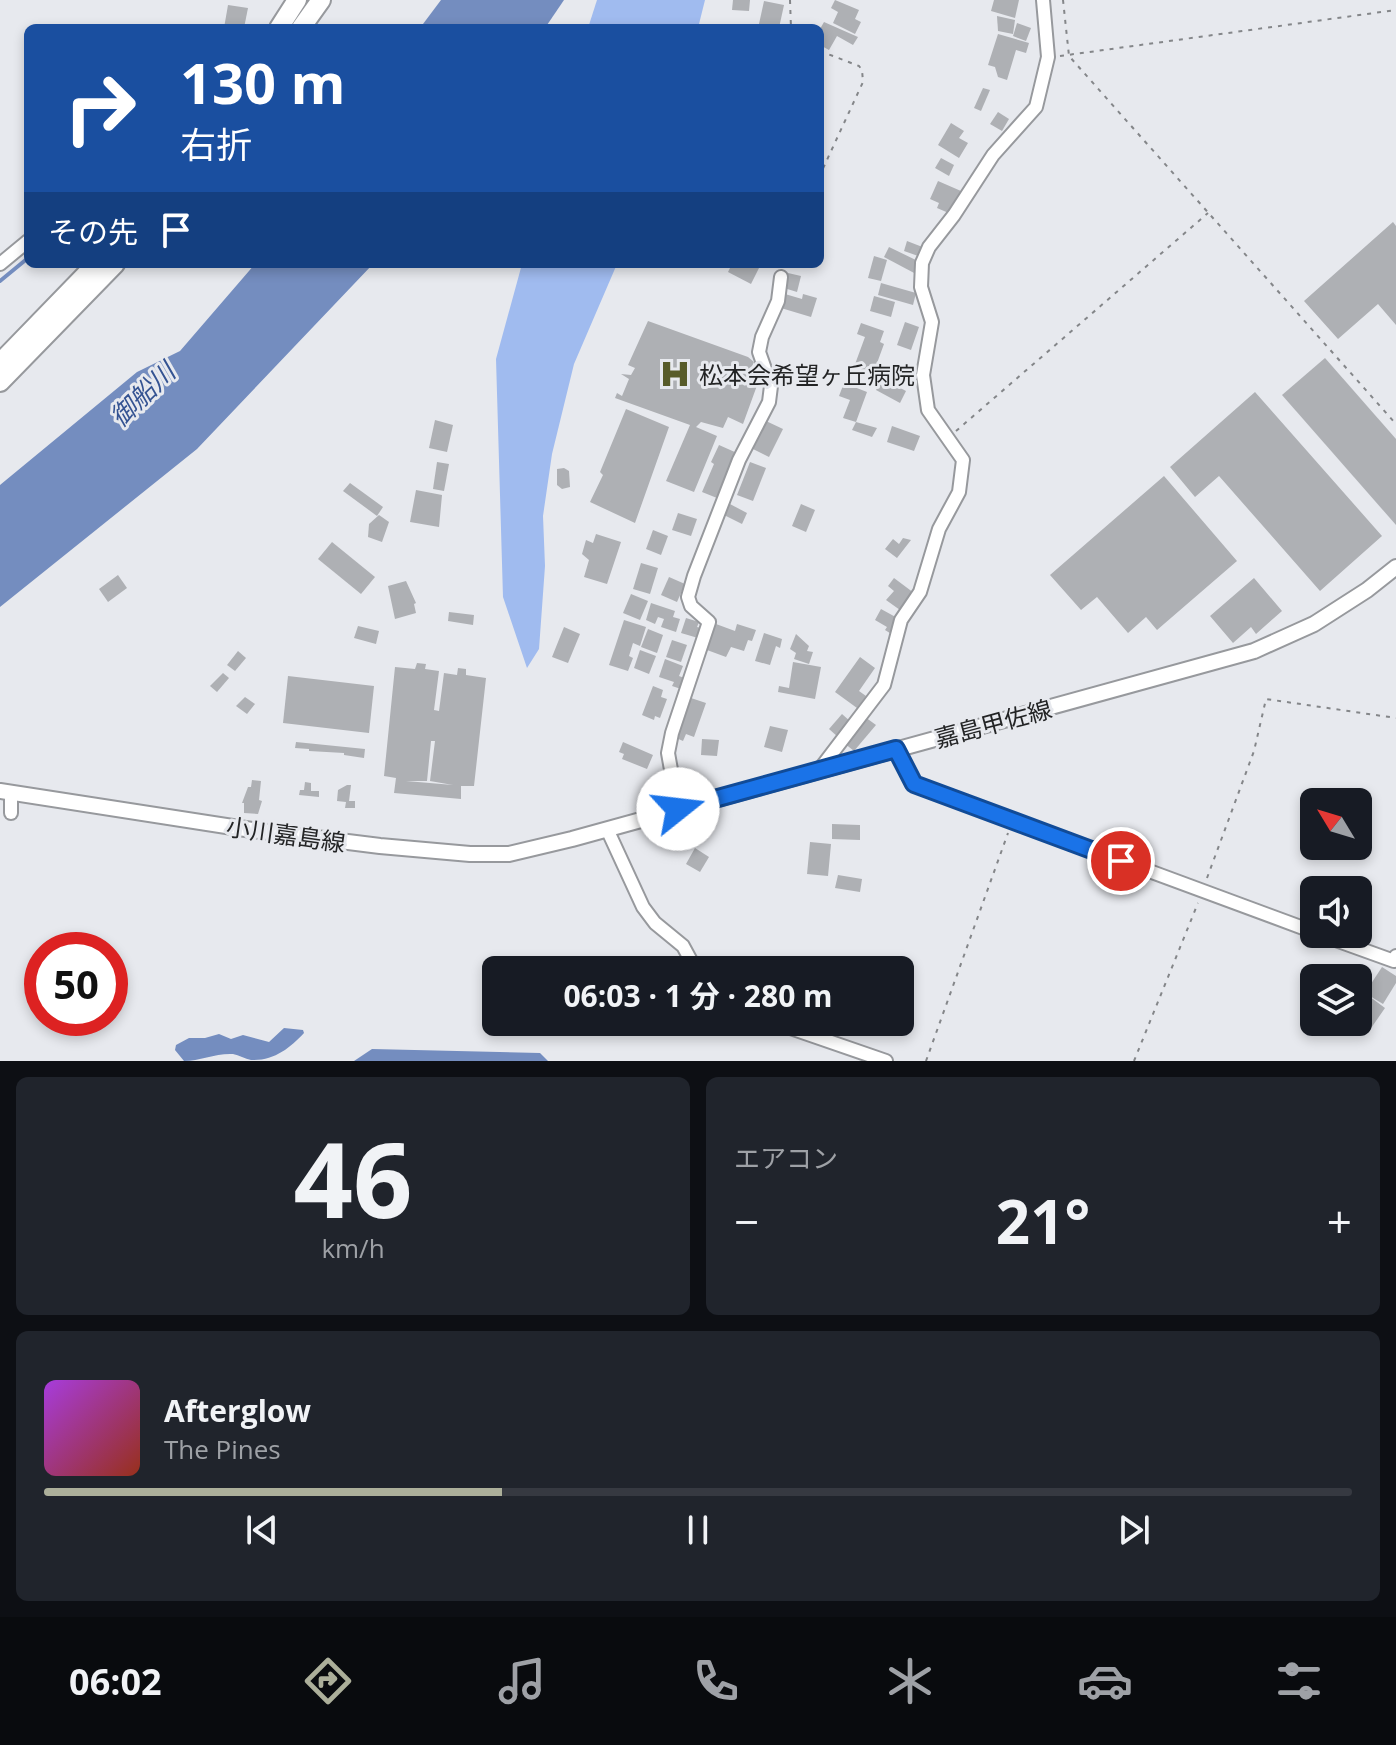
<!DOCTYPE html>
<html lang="ja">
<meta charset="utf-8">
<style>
:root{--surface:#171b24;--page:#20242c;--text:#f1f3f6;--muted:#9ea1a6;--line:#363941;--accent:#acaf9a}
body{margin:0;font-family:"Open Sans","Noto Sans JP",sans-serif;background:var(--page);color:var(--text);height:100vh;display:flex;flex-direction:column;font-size:30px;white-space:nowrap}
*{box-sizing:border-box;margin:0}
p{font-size:26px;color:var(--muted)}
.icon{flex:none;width:44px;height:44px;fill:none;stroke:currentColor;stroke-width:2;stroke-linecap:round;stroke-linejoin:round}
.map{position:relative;height:1061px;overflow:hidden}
.details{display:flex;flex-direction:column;gap:16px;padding:16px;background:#0d0f14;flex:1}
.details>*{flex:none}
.hud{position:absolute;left:24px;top:24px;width:800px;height:244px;border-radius:12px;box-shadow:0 4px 12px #0003;background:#1a4fa0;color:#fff;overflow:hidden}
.needle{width:52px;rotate:308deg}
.fabs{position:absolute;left:1300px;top:788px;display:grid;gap:16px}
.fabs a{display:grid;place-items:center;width:72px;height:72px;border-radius:12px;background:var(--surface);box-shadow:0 4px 12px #0003;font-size:40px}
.speed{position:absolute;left:24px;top:932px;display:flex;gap:16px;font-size:40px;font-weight:700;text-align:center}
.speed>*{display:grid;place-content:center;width:104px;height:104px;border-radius:50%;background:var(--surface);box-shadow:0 4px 12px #0003;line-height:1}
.speed .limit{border:12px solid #d22;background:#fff;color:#111}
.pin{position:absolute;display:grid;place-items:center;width:68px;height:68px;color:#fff;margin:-34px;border:4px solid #fff;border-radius:50%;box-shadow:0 2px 8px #0007}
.me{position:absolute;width:88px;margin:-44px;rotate:74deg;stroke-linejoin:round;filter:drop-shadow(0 0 6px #0008)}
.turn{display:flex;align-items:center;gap:28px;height:168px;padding:0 24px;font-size:36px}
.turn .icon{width:104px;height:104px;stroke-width:2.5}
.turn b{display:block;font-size:56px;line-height:68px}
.then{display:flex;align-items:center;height:76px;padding:0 24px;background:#0003;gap:16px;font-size:30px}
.big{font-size:60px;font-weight:700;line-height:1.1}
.details .tile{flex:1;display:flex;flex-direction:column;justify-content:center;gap:12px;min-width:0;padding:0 28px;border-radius:12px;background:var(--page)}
.details .dial{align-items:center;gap:0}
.dial b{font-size:104px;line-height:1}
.song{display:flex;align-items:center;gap:24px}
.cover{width:96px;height:96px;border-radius:12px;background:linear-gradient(135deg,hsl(280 70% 55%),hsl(10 70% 35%))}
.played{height:8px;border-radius:4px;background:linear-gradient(90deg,var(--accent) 35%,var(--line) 35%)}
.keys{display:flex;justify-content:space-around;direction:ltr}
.heat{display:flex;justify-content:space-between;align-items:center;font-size:44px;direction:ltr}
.details .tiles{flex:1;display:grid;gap:16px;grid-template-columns:1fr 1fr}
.tile:last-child{grid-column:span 2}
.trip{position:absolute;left:482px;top:956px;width:432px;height:80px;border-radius:12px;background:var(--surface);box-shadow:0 4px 12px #0003;font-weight:700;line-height:80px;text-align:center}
.dock{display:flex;height:128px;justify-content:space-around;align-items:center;background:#090b0e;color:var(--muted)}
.dock .icon{width:56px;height:56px}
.dock .selected{color:var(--accent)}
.dock b{font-size:36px;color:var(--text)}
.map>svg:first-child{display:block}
.forest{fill:#a0bbef}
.water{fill:#748dbf}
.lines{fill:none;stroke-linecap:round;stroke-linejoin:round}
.stream{stroke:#748dbf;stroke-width:4}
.building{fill:#aeb0b4;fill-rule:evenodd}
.minor-casing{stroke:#97999d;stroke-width:16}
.major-casing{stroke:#97999d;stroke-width:18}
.highway-casing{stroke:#97999d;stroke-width:22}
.path{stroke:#848689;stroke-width:2;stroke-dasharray:4 6;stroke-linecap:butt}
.minor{stroke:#fff;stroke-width:12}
.major{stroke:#fff;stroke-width:14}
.highway{stroke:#fff;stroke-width:18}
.route-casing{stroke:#114b97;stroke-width:20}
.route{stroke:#1a73e8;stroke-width:14}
.labels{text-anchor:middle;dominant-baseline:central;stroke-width:6;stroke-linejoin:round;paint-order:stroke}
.poi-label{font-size:24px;fill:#232425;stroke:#e7e9ee;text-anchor:start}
.street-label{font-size:24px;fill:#232425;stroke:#e7e9ee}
.water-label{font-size:26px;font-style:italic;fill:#345392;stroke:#e7e9ee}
</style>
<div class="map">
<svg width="1396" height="1061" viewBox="0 0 1396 1061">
<rect width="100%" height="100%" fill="#e7e9ee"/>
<g class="forest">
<path d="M597 0H705L698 28H588Z"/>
<path d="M522 264H617L574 364 552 454 543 516 545 566 539 649 527 668 503 597 496 359Z"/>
</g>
<g class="water">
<path d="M441 0H564L545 28H420Z"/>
<path d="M255 264H373L197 449 0 607V485L137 372 180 351Z"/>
<path d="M284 1028 303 1030 304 1033C290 1048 274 1061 251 1060 245 1059 239 1055 233 1054 216 1053 200 1061 184 1061L175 1050 176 1045 189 1038H205L219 1034 231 1039 243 1035 269 1042Z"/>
<path d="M372 1049 540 1053 548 1061H354Z"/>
</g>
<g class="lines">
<path class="stream" d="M0 281 28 258"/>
</g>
<g class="building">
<path d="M733 0H750L749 11 732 10Z"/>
<path d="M835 0 859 10 855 19 861 22 855 34 833 23 838 12 831 8Z"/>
<path d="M994 0H1019L1015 18 991 11Z"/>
<path d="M764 1 784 5 779 28 759 24Z"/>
<path d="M228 5 248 8 244 28H224Z"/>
<path d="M997 16 1015 20 1013 34 998 31Z"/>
<path d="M824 22 858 37 853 45 837 36 829 50 820 45V29Z"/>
<path d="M1017 23 1031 28 1026 41 1013 36Z"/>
<path d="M998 34 1012 38 1011 41 1012 38 1029 43 1026 53 1016 50 1007 80 998 77 995 67 988 65Z"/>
<path d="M983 88 990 90 981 111 974 108Z"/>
<path d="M998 112 1009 119 1002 131 990 124Z"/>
<path d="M951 123 964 131 959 138 968 143 959 158 938 145Z"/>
<path d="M941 158 954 165 949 176 935 168Z"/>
<path d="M938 181 961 191 951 214 937 208 939 203 930 199Z"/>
<path d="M1393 222 1396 226V325L1378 304 1338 339 1304 301Z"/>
<path d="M907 241 925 248 921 257 904 251Z"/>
<path d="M889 247 922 263 916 274 884 257Z"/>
<path d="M874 256 887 260 881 281 868 278Z"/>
<path d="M732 264H761L751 284 728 272Z"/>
<path d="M788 273 801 276 797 292 784 288Z"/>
<path d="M881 283 916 293 913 305 878 295Z"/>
<path d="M785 294 802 299 803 294 817 298 811 317 781 308Z"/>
<path d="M874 296 895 302 891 317 870 311Z"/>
<path d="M648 321 748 357 754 362 748 375 759 380 743 424 728 417 723 428 701 422 696 427 717 436 694 492 666 481 690 425 615 398 617 393 622 396 629 379 621 374 631 375 635 368 628 365Z"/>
<path d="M905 322 919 327 911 350 897 345Z"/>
<path d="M861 323 884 331 880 342 884 344 873 374 854 367 865 337 857 334Z"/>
<path d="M1325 358 1396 439V525L1282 395Z"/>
<path d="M883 379 906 391 900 403 876 390Z"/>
<path d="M844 383 867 392 856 422 877 428 872 437 852 430 856 422 843 418 850 400 839 396Z"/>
<path d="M1255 392 1382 536 1320 591 1219 476 1195 497 1170 467Z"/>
<path d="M626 409 669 427 635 523 590 502 603 475 600 472Z"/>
<path d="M435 420 453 425 447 452 429 448Z"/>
<path d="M766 421 783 429 769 457 753 449Z"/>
<path d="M892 426 920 436 914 451 887 442Z"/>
<path d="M719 445 737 453 717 498 702 492 714 464 711 462Z"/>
<path d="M437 462 449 464 444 491 433 489Z"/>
<path d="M750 462 766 468 753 501 737 495Z"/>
<path d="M564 468 569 471 570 487 562 489 557 485V469Z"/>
<path d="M1164 476 1237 561 1157 630 1146 617 1128 633 1097 597 1081 610 1050 575Z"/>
<path d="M350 483 383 507 377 516 343 491Z"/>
<path d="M416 490 442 495 439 527 410 522Z"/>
<path d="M728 503 747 513 742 524 722 514Z"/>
<path d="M801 504 815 510 806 532 792 526Z"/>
<path d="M678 513 697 519 691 536 672 530Z"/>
<path d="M379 515 389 522 382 542 368 537 369 524Z"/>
<path d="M653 530 668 536 661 555 646 549Z"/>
<path d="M596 534 621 542 607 584 584 577 589 560 582 554 586 540 593 543Z"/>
<path d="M903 538 911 540 897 558 885 549 893 539 899 544Z"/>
<path d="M332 542 375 577 361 594 318 559Z"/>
<path d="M641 563 658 568 650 594 633 589Z"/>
<path d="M118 575 127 588 108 602 99 589Z"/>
<path d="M669 577 685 584 677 602 661 595Z"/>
<path d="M894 578 914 593 900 610 886 600 894 591 888 586Z"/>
<path d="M1254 578 1282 611 1256 634 1251 627 1233 643 1210 616Z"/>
<path d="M406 581 416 603 414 604 416 613 395 619 388 586Z"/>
<path d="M631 594 648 601 640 620 623 613Z"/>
<path d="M651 603 675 611 673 617 680 619 676 632 661 627 664 619 658 617 655 624 646 620Z"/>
<path d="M881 609 901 620 893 635 885 630 887 627 875 620Z"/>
<path d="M449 612 474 615 473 625 448 621Z"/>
<path d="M686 618 699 622 697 627 701 628 698 638 681 633Z"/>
<path d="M624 620 646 627 640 646 633 643 629 656 633 658 628 671 609 665Z"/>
<path d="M716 624 735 631 737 624 756 630 752 641 748 640 744 651 731 647 726 657 707 650Z"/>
<path d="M358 626 379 631 376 644 354 638Z"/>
<path d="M564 627 580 634 568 663 552 657Z"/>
<path d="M648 629 663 635 657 653 641 647Z"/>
<path d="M764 633 782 639 780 648 776 646 770 665 755 661Z"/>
<path d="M796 634 809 646 807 651 813 652 809 664 794 659 796 653 790 649Z"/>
<path d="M672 640 687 645 681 662 666 657Z"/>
<path d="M640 650 656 656 649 674 634 668Z"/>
<path d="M238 651 246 658 235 671 227 665Z"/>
<path d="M860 657 875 668 859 691 866 696 857 708 835 692Z"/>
<path d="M665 659 683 666 679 676 687 679 684 690 672 686 674 682 659 677Z"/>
<path d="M793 662 821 667 815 699 778 692 779 686 789 688Z"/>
<path d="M417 663 426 664 425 669 439 671 434 710 439 711 444 673 457 675 458 668 466 669V675L486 678 474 786H461V799L394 793 396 778 384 776 395 667 415 669ZM431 741H435L430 781 453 785 406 781H427Z"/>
<path d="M223 673 229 678 217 692 210 686Z"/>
<path d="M288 676 374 686 369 733 283 723Z"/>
<path d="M653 686 663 690 661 697 667 699 660 718 655 716 654 720 642 715Z"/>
<path d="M245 697 255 704 247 714 236 706Z"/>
<path d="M688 697 706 703 694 737 686 734 683 741 674 737Z"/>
<path d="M842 714 851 722 838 737 829 729Z"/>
<path d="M865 717 876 725 854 751 844 743Z"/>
<path d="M770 726 788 730 782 752 764 747Z"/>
<path d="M702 739 719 740 717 756 701 755Z"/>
<path d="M296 742 365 749 364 758 344 755V753L309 751V749L295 748Z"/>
<path d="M623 742 653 755 647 769 622 759 624 754 619 752Z"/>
<path d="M252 780 261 781 259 800 262 801 258 814 244 813V803H242L248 787H251Z"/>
<path d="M305 782 311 783V791H319V797L299 795 300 790H304Z"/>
<path d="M347 785H351L349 801H355V808H345L346 802 337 801 338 790Z"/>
<path d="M832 824 860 825V840L832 839Z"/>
<path d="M810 842 831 844 828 876 807 874Z"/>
<path d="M695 848 709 857 700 872 686 864Z"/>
<path d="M838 875 862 879 860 892 835 888Z"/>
<path d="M1382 967 1396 976V983L1383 1004 1365 993Z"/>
<path d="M1366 994 1385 1008 1369 1031 1358 1023V1018L1364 1009 1359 1005Z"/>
</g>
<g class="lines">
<g class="minor-casing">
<g id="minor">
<path d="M0 264 28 241"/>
<path d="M896 749 914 784 1314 932"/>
<path d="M820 769 884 685 901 620 920 592 939 529 959 492 963 460 928 410 923 375 932 322 921 287 922 263 929 247 954 215 993 155 1036 107 1048 57 1043 0"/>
<path d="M678 809 668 753 672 733 709 622 691 606 688 597 694 576 739 460 769 402 771 386 759 352 762 337 778 301 781 277"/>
<path d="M11 813V793"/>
<path d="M607 829 643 907 655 923 683 946 696 970"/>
<path d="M1319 934 1394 961 1396 956"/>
<path d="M773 1022 886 1061"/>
</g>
</g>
<g class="major-casing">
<path id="major" d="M0 791 252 830 380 846 470 854H509L572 839 1254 651 1314 624 1367 590 1396 567"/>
</g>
<g class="highway-casing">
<g id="highway">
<path d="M279 28 297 0"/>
<path d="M301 28 321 0"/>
<path d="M0 363 96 264"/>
<path d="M0 382 115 264"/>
</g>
</g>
<g class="path">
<path d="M790 0 791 28"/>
<path d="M1063 0 1069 56 1396 424"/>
<path d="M820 51 859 66 862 70 863 82 820 175"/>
<path d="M1060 56 1396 10"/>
<path d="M956 431 1208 213"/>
<path d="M1207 878 1254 751 1266 699 1396 718"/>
<path d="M926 1061 1008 833"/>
<path d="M1134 1061 1198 903"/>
</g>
<use href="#minor" class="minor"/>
<use href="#major" class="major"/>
<use href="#highway" class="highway"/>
</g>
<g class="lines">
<g class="route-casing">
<path id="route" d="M678 809 896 749 914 784 1121 861"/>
</g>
<use href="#route" class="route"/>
</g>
<defs>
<g id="hospital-bare" transform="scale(2.4)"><path d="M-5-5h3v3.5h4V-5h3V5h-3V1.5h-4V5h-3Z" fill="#585c2a" stroke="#e7e9ee" stroke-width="2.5" paint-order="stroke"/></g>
</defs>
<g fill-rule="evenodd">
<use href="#hospital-bare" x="675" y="374"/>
</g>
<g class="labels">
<g class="poi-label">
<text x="699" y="374">松本会希望ヶ丘病院</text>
</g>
<g class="street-label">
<text transform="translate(993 723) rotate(-15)">嘉島甲佐線</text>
<text transform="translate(286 834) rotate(8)">小川嘉島線</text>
</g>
<g class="water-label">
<text transform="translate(142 394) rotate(-44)">御船川</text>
</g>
</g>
</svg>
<div class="fabs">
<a><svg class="needle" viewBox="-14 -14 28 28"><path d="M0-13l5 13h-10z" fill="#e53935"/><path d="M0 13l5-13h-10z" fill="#9ea1a6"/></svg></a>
<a><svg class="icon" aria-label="sound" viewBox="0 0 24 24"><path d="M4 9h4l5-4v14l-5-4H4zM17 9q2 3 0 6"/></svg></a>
<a><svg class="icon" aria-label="layers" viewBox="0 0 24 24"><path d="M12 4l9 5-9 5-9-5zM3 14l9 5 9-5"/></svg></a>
</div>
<div class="speed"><div class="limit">50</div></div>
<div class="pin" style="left:1121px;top:861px;background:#d93025"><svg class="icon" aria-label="arrive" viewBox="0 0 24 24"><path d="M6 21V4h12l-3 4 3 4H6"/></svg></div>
<svg class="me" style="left:678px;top:809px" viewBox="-20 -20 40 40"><circle r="19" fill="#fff"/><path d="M0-13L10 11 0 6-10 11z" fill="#1a73e8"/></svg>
<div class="trip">06:03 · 1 分 · 280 m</div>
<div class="hud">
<div class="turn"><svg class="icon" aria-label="right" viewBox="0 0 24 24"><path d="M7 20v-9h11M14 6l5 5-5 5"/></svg><div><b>130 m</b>右折</div></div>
<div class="then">その先<svg class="icon" aria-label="arrive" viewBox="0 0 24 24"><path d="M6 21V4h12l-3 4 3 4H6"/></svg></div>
</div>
</div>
<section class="details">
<div class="tiles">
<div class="tile dial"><b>46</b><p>km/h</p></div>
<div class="tile"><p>エアコン</p>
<div class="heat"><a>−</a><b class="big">21°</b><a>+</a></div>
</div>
<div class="tile">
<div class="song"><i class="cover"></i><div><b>Afterglow</b><p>The Pines</p></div></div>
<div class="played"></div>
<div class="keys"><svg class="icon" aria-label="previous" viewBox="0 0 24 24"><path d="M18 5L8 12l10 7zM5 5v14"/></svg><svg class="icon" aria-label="pause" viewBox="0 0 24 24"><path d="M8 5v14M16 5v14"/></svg><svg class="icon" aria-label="next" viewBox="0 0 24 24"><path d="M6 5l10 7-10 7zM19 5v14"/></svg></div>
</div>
</div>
</section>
<nav class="dock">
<b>06:02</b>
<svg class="icon selected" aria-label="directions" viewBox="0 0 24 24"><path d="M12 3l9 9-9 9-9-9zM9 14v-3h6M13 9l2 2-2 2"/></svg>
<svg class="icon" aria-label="music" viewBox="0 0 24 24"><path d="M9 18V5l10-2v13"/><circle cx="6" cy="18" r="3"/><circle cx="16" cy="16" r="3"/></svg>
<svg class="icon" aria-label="phone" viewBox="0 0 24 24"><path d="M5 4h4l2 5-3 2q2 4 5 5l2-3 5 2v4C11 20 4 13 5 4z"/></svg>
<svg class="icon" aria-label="climate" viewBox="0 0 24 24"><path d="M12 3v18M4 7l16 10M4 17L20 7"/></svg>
<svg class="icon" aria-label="car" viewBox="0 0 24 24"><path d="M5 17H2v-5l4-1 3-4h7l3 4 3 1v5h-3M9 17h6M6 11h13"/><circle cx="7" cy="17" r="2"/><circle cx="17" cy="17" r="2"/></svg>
<svg class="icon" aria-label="filters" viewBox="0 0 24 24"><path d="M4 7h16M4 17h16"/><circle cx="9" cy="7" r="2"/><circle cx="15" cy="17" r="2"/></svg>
</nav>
